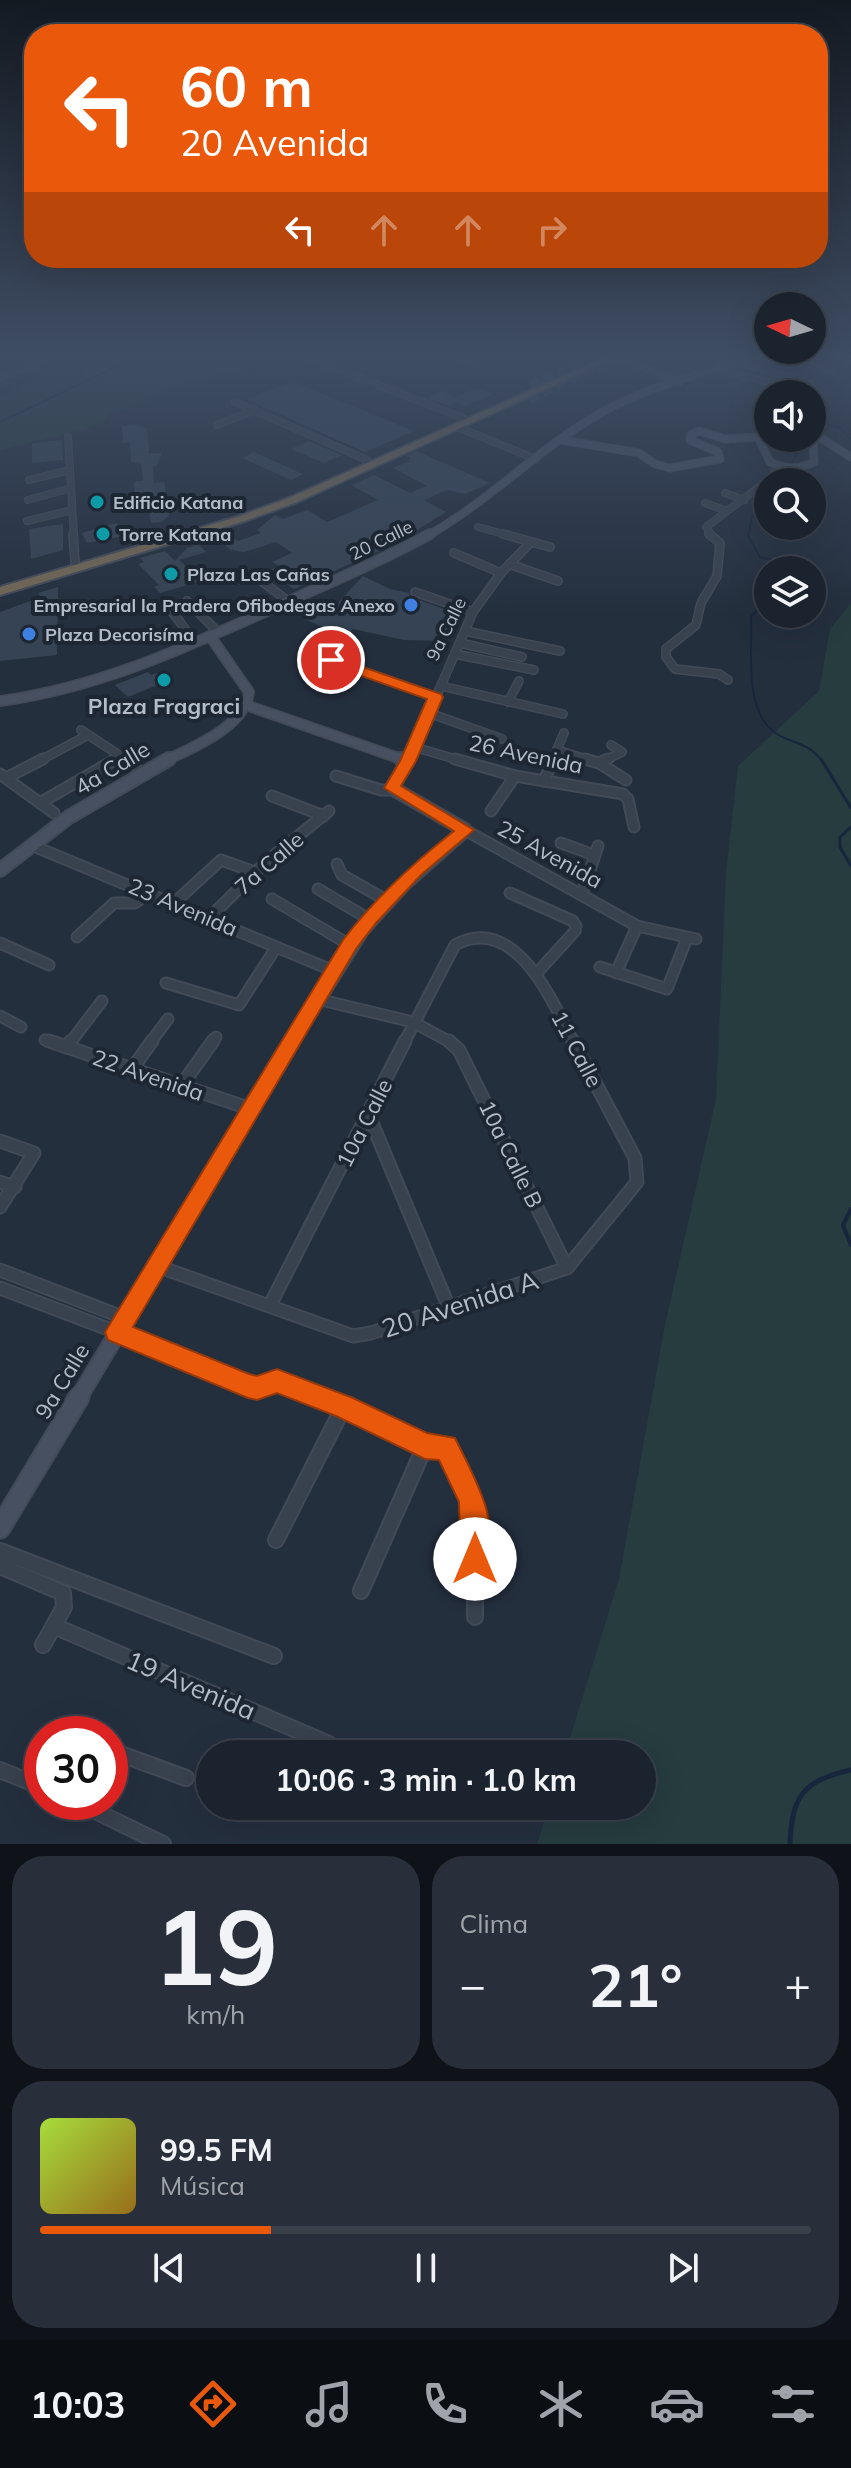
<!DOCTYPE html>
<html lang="es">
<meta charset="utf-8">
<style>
:root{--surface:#1b232e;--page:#282f3a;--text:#f1f3f6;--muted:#a0a4aa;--line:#39404a;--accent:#ea580c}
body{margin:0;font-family:Mulish,sans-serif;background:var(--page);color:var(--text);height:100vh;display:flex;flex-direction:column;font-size:30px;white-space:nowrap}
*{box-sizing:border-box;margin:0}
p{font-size:26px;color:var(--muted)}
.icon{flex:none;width:44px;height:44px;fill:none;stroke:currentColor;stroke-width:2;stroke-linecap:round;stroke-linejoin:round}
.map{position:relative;height:1844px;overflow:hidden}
.side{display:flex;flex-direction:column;gap:12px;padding:12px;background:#0f1319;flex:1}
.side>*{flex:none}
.top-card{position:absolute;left:24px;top:24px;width:804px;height:244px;border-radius:32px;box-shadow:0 8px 32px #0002,0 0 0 2px var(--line);background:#ea580c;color:#fff;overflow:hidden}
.needle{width:52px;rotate:275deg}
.controls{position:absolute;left:754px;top:292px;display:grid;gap:16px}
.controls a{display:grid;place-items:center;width:72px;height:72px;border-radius:50%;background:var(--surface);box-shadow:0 8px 32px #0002,0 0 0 2px var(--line);font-size:40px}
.speed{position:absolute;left:24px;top:1716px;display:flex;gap:16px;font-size:40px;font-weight:700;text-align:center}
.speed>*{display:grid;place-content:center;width:104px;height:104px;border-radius:50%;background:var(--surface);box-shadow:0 8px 32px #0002,0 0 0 2px var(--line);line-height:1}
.speed .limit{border:12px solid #d22;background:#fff;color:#111}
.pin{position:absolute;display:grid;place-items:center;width:68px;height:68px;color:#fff;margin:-34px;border:4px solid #fff;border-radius:50%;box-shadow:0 2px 8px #0007}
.me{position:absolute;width:88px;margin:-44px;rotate:0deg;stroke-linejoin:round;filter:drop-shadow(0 0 6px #0008)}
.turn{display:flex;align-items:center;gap:28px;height:168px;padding:0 24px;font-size:36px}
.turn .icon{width:104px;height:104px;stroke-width:2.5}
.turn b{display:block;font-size:56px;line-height:68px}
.lanes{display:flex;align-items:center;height:76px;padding:0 24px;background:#0003;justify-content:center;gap:40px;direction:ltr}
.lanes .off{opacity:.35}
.big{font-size:60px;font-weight:700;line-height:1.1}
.side .tile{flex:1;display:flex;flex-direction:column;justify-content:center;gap:12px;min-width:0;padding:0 28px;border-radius:32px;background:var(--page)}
.side .dial{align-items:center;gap:0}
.dial b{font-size:104px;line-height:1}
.song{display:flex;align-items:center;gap:24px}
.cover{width:96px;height:96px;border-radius:12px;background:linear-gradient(135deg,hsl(80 70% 55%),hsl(40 70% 35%))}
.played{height:8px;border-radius:4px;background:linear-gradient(90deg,var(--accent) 30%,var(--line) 30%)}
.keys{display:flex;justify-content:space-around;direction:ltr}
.heat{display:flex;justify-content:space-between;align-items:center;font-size:44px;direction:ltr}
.side .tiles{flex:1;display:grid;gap:12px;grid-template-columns:1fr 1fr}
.tile:last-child{grid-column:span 2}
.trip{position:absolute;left:196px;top:1740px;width:460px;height:80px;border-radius:40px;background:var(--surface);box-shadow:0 8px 32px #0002,0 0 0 2px var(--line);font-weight:700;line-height:80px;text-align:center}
.tabs{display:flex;height:128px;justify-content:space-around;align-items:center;background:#0b0e12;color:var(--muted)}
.tabs .icon{width:56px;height:56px}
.tabs .on{color:var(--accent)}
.tabs b{font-size:36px;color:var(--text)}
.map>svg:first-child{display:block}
.green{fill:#263c3f}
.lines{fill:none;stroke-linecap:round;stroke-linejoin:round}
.stream-far3{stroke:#17263c;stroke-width:2}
.stream-far2{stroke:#17263c;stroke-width:3}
.stream-far1{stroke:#17263c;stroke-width:4}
.stream{stroke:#17263c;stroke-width:5}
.building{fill:#364354}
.highway-tunnel{stroke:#3a4453;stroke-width:10;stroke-dasharray:10 5;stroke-linecap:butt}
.street-far4-casing{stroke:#414a57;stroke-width:8}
.street-far3-casing{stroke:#414a57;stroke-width:10}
.street-far2-casing{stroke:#414a57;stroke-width:13}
.street-far1-casing{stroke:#414a57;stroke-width:15}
.street-casing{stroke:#414a57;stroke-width:18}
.secondary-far4-casing{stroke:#414a57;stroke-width:9}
.secondary-far3-casing{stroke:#414a57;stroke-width:12}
.secondary-far2-casing{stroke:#414a57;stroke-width:16}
.secondary-far1-casing{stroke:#414a57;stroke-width:19}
.secondary-casing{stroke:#414a57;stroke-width:23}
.highway-casing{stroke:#434c59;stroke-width:4}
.street-far4{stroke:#38414e;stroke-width:6}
.street-far3{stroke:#38414e;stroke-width:7}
.street-far2{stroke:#38414e;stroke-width:9}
.street-far1{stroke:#38414e;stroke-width:11}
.street{stroke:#38414e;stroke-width:14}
.secondary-far4{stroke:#465061;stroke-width:7}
.secondary-far3{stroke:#465061;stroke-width:9}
.secondary-far2{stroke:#465061;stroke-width:12}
.secondary-far1{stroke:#465061;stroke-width:15}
.secondary{stroke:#465061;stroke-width:19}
.highway{fill:#746855;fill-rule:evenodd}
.route{fill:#ea580c;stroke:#983908;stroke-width:2}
.culture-dot{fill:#0f9aa8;stroke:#1d2633;stroke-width:3}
.shop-dot{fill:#3f7fe0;stroke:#1d2633;stroke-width:3}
.labels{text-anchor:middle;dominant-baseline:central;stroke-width:8;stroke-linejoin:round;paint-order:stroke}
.far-poi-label{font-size:18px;font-weight:bold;fill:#b4bcc9;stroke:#1d2633;text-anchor:start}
.far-street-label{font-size:18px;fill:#b4bcc9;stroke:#1d2633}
.poi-label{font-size:22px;font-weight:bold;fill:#b4bcc9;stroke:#1d2633}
.street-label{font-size:22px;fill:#b4bcc9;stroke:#1d2633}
.near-street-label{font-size:26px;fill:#b4bcc9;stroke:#1d2633}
</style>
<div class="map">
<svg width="851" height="1844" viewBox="0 0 851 1844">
<rect width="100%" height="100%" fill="#242f3e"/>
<g class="green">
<path d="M87 356H225L239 361 240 369 171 388 130 409 110 413 103 423 83 430 0 450V397C11 393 17 385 29 382 48 377 73 380 88 368Z"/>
<path d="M851 603V1844H537L549 1806H642V1754H565L619 1579 665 1325 716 1099 726 873 738 766 819 691 830 629Z"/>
</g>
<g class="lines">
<g class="stream-far3">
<path d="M0 422 139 356"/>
<path d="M812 422 839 427 851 439"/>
<path d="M781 482 796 456V438"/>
<path d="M768 501 752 517 748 536 760 557 783 563 790 570"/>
<path d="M768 597 751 617C753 651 743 708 774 732 790 744 808 741 822 761"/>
</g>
<g class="stream-far2">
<path d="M821 759 851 808"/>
<path d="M851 827 840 837V847L851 866"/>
</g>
<path class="stream-far1" d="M851 1209 843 1225 851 1245"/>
<path class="stream" d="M790 1844C792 1795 803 1781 851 1770"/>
</g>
<g class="building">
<path d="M293 382 414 431 365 452 247 399Z"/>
<path d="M477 388 493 394 465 406 457 402 449 406 427 398 442 391 455 397Z"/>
<path d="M137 425 147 429 149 453H162L157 466H153L154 483 164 482 168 506 169 516 161 522 151 523 147 495H136L133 485 136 481H143L141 464 131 462 130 443H123L122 426Z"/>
<path d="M62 440 63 460 32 463V443Z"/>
<path d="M309 441 342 455 324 463 291 449Z"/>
<path d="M416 451 490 483 465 494 447 490 424 500 446 512 394 544 294 589 268 571 279 566 272 562 292 553 276 542 244 552 231 550 217 539 230 535 238 541 261 533 257 530 275 515 283 519 307 510 327 522 378 500 351 485 374 475 410 493 427 486 393 468 410 461 407 460 411 458 406 456Z"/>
<path d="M254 452 303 474 291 480 242 458Z"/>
<path d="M116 523 123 530 124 536 87 543 82 533Z"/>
<path d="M63 524V550L31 559 29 529Z"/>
<path d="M198 544 206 552 179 560 201 581 160 593 154 587 159 585 138 564 144 562 140 558 165 551 175 561 187 548Z"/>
<path d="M363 576 390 589 409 593 413 598 464 616 445 641 404 640 353 629 346 637 304 619 318 602 335 606Z"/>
<path d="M58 587 57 655 0 661V612L41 597 38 593Z"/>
<path d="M162 671 172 679 128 697 115 685 148 672 151 675Z"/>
</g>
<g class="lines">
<path class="highway-tunnel" d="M529 399 603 363 586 361 530 386"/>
<g class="street-far4-casing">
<g id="street-far4">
<path d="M304 356 463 418"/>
<path d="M454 356 476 364"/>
<path d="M714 356 810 383"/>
<path d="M775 356 832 372"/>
<path d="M321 362 338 356"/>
<path d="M716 369 792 388"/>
<path d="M0 377 30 367 41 356"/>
<path d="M235 402 367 460"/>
<path d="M217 425 255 410"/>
<path d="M457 427 536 459"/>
<path d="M68 437 74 536"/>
<path d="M29 480 70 470"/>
<path d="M725 493 744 500"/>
<path d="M28 500 71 488"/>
<path d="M705 503 727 511"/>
<path d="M27 521 72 510"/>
<path d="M478 527 510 536"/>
<path d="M712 536 706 527 771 478 777 466"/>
</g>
</g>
<g class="street-far3-casing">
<g id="street-far3">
<path d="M73 534 75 562"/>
<path d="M503 534 550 547"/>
<path d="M709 534 720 543 717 576 701 603 696 625 666 649V657L675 669 719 674 728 680"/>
<path d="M454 553 501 573"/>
<path d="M509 564 558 581"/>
<path d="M241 580 256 577 288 601"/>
<path d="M415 592 473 612"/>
<path d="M187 601 218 632"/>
<path d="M164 602C176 615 183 628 195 642"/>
<path d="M465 631 560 651"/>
<path d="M460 643 522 657"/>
<path d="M455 654 534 670"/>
<path d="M331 660 436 697"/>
<path d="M441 686 563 714"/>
<path d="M508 702 519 681"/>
<path d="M429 713 502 739"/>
<path d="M81 730 128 761"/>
<path d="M414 747 462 761"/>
<path d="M557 750 592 761"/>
<path d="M39 761 88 735"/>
<path d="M113 761 121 756"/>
<path d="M408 761 473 612 501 573 531 542"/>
<path d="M552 761 564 733"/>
<path d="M604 761 622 752 611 745"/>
</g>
</g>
<g class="street-far2-casing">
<g id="street-far2">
<path d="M125 759 135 765"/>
<path d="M455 759 515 776 623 794 628 799 634 827"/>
<path d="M585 759 599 763 626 780"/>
<path d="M599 763 608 759"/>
<path d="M0 774 54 813"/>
<path d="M336 776 381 790H396"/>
<path d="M6 778 43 759"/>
<path d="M544 781 553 759"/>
<path d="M272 796 324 816"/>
<path d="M40 803 116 759"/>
<path d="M491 811 515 776"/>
<path d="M465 830 637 926 696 939"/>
<path d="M561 843 594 855"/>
<path d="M31 845 334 971"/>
<path d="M337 864 342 875 386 900"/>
<path d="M318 889 369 919"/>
<path d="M510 893 573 921 576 926 575 931 537 973"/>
<path d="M582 894 598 846"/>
<path d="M272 899 350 945"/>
<path d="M174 903 221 860 255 872"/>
<path d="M210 917 267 861 329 811"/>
<path d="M77 937 114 903H135L149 893"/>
<path d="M0 943 49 965"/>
<path d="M600 967 667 989 687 938"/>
<path d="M616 973 637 926"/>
<path d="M166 983 239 1005 275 949"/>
<path d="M317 999 413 1022 452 1043"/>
<path d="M0 1016 21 1027"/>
<path d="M45 1040 55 1043"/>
<path d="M70 1043 102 1001"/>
<path d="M150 1043 168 1019"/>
<path d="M211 1043 216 1037"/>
<path d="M404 1043 455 945C516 912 553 1003 574 1043"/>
</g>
</g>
<g class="street-far1-casing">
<g id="street-far1">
<path d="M49 1041 251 1109"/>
<path d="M449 1041 459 1050 567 1268"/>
<path d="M67 1047 71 1041"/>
<path d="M132 1069 152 1041"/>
<path d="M181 1086 213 1041"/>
<path d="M369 1116 450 1310"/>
<path d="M0 1141 34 1153 0 1207"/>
<path d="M0 1182 15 1187"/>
<path d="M157 1266 353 1336 371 1333 567 1268 637 1182 635 1158 573 1041"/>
<path d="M0 1270 125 1318"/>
<path d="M0 1288 169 1352 248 1386 257 1388 277 1381 324 1399"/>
<path d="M270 1305 405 1041"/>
</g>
</g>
<g class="street-casing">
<g id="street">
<path d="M319 1397 425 1446 446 1447 471 1500 475 1517V1617"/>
<path d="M276 1540 344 1406"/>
<path d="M0 1551 274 1656"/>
<path d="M0 1566 63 1593 64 1607 43 1645"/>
<path d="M361 1591 425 1446"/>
<path d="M54 1626 329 1744"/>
<path d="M110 1750 186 1778"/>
<path d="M0 1770 42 1787"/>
<path d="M77 1802 163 1844"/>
</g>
</g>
<g class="secondary-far4-casing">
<g id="secondary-far4">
<path d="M603 361 627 360 679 382"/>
<path d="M561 440 639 453 655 464 670 468 720 459 718 452 690 440 691 435 699 431 725 439 758 437 770 462C785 469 799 470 814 462L813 437 816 435 851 457"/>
<path d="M427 536C488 502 537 450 597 415 645 387 700 375 752 356"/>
</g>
</g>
<g class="secondary-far3-casing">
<g id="secondary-far3">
<path d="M0 701C99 688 186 647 276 607 328 583 380 562 430 534"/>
<path d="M246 705 407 761"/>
<path d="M165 761C193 747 245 727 249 692L210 636"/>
</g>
</g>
<g class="secondary-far2-casing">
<g id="secondary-far2">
<path d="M0 870 69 817 169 759"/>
<path d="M291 1043 363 929 404 884 465 830 392 788 408 761 401 759"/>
</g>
</g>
<g class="secondary-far1-casing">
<path id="secondary-far1" d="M78 1399 292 1041"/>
</g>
<g class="secondary-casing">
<path id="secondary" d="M0 1528 79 1397"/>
</g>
<g class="highway-casing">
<path id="highway" d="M608 356H619L297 502 245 521 0 595V587L237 517 289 498Z"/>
</g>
<use href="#street-far4" class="street-far4"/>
<use href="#street-far3" class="street-far3"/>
<use href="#street-far2" class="street-far2"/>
<use href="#street-far1" class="street-far1"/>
<use href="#street" class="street"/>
<use href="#secondary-far4" class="secondary-far4"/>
<use href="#secondary-far3" class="secondary-far3"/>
<use href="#secondary-far2" class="secondary-far2"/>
<use href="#secondary-far1" class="secondary-far1"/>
<use href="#secondary" class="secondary"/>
<use href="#highway" class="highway"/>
</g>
<linearGradient id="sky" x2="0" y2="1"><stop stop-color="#141a22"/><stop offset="0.58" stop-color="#3f4d63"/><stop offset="1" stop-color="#3f4d63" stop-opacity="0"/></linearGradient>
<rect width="851" height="614" fill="url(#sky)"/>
<path class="route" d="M331 656 441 694 443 697 416 761 401 786 474 830 421 875 376 923 356 949 133 1327 249 1374 257 1376 277 1369 353 1398 427 1433 455 1438C474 1477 503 1524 485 1569L475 1573 465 1569 461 1559 459 1502 439 1460 425 1459 336 1416 277 1393 257 1400 248 1398 108 1340 105 1332 343 940C375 898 412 864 454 831L384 788 400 761 427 699 325 663V657Z"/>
<g class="culture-dot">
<circle cx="97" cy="502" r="8"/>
<circle cx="103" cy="534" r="8"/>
<circle cx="171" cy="574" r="8"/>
<circle cx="164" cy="680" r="8"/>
</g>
<g class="shop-dot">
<circle cx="411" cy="605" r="8"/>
<circle cx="29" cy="634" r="8"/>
</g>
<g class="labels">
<g class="far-poi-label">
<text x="113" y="502">Edificio Katana</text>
<text x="119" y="534">Torre Katana</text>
<text x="187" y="574">Plaza Las Cañas</text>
<text x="395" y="605" text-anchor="end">Empresarial la Pradera Ofibodegas Anexo</text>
<text x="45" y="634">Plaza Decorisíma</text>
</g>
<g class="far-street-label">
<text transform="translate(381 540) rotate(-26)">20 Calle</text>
<text transform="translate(446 629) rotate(-64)">9a Calle</text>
</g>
<g class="poi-label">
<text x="164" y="706">Plaza Fragraci</text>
</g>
<g class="street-label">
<text transform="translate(526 754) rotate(12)">26 Avenida</text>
<text transform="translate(112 768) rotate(-31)">4a Calle</text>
<text transform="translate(550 854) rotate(29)">25 Avenida</text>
<text transform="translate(269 863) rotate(-41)">7a Calle</text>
<text transform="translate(183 907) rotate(23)">23 Avenida</text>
<text transform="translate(577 1049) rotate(62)">11 Calle</text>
<text transform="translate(148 1075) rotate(19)">22 Avenida</text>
<text transform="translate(364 1123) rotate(-63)">10a Calle</text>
<text transform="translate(511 1154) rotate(64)">10a Calle B</text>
<text transform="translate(62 1381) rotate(-59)">9a Calle</text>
</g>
<g class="near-street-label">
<text transform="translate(460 1304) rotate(-18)">20 Avenida A</text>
<text transform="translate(191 1685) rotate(23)">19 Avenida</text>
</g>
</g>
</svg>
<div class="controls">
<a><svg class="needle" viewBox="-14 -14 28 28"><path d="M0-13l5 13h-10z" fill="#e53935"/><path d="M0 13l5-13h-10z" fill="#a0a4aa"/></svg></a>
<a><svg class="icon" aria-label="sound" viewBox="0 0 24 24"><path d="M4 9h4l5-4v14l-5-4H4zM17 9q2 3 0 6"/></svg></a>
<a><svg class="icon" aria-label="search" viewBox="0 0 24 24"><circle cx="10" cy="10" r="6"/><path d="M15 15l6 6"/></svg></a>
<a><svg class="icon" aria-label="layers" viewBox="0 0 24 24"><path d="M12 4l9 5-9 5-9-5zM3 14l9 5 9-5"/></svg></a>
</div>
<div class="speed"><div class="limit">30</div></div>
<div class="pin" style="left:331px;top:660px;background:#d93025"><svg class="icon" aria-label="arrive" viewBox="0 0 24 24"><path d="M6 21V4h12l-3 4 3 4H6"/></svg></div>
<svg class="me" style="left:475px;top:1559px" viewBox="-20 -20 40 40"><circle r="19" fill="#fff"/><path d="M0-13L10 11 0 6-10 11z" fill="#ea580c"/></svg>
<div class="trip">10:06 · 3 min · 1.0 km</div>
<div class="top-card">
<div class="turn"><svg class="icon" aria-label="left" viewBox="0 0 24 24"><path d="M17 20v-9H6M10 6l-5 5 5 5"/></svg><div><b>60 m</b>20 Avenida</div></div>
<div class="lanes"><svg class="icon" aria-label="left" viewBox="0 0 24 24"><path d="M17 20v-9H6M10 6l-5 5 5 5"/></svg><svg class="icon off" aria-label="ahead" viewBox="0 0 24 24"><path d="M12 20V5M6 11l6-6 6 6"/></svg><svg class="icon off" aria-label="ahead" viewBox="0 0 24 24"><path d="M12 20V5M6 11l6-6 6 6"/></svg><svg class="icon off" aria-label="right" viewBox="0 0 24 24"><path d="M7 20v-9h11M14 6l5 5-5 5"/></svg></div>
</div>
</div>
<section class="side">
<div class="tiles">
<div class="tile dial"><b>19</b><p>km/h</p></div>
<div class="tile"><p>Clima</p>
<div class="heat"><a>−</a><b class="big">21°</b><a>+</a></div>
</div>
<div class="tile">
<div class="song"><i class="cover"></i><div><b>99.5 FM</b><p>Música</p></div></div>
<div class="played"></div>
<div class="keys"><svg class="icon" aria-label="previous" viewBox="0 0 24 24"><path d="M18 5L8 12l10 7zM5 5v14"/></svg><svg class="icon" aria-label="pause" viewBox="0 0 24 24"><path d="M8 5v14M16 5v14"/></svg><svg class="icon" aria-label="next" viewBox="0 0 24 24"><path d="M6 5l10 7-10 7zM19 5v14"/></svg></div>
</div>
</div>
</section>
<nav class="tabs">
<b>10:03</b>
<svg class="icon on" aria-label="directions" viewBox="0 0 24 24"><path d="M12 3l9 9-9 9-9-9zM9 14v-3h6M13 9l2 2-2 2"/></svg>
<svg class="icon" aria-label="music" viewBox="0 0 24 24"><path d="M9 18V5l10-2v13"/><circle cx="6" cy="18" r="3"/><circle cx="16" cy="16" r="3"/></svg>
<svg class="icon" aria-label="phone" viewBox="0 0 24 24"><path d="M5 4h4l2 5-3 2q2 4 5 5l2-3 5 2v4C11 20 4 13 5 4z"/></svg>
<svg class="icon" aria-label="climate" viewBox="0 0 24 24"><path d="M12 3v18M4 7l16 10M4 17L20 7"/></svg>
<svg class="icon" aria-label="car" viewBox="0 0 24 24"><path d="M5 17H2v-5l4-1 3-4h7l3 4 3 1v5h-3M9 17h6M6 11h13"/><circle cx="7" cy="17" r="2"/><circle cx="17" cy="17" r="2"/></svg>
<svg class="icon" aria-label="filters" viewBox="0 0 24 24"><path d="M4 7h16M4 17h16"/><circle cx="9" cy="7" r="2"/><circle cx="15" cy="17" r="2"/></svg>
</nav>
